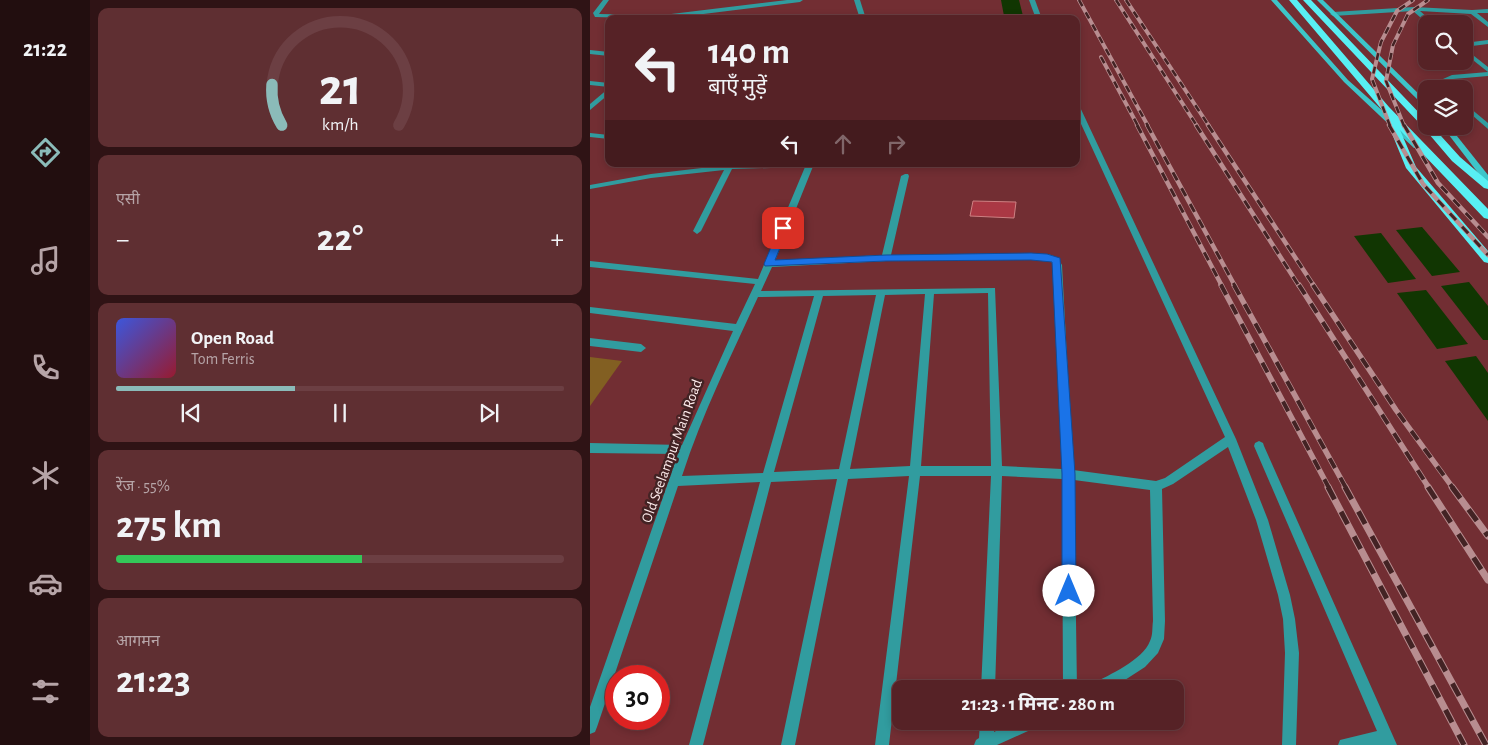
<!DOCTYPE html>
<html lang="hi">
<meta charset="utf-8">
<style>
:root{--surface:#562226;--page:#5f2f32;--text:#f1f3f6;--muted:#b6a4a7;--line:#6c3f43;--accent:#8bbbb9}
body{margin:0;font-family:"Alegreya Sans","Noto Sans Devanagari",sans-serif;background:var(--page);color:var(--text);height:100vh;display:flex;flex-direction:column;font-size:19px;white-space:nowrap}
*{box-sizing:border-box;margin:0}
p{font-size:16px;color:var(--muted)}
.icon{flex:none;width:28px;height:28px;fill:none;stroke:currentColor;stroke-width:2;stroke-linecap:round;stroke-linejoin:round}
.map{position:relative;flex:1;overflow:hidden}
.details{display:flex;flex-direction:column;gap:8px;padding:8px;background:#2f1315;width:500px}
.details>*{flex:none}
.top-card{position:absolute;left:15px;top:15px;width:475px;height:152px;border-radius:10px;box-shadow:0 2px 8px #0003,0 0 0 1px var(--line);background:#562226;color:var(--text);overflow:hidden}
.tools{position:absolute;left:828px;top:15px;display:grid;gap:10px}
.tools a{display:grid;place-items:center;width:55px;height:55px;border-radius:10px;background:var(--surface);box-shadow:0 2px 8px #0003,0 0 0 1px var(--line);font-size:25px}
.speed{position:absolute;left:15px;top:665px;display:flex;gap:10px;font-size:25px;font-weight:700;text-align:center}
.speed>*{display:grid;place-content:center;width:65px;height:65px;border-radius:50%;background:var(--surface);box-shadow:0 2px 8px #0003,0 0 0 1px var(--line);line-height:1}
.speed .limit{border:8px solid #d22;background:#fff;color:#111}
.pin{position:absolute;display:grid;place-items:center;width:42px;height:42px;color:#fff;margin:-21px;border-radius:10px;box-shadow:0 2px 8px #0006}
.me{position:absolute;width:55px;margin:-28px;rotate:0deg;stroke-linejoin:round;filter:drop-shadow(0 0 4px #0008)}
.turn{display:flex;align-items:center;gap:18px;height:105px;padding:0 20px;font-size:22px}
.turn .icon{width:65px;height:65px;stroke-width:2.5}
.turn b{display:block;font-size:35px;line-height:42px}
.lanes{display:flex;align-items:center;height:48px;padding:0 20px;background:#0003;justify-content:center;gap:25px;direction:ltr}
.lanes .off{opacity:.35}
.big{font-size:38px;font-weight:700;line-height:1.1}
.details .card{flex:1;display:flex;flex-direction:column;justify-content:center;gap:8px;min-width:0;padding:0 18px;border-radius:10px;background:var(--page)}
.details .dial{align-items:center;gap:0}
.dial svg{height:130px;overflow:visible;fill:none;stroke:var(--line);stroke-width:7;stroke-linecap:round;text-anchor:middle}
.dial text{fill:var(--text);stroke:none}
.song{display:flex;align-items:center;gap:15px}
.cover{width:60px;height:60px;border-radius:8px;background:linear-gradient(135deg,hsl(230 70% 55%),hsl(350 70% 35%))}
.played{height:5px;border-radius:2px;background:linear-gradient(90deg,var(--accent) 40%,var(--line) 40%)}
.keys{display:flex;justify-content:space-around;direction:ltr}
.heat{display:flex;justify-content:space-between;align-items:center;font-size:28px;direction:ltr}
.charge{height:8px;border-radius:4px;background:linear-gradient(90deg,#34c759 55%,var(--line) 0)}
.trip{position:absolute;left:302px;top:680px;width:292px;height:50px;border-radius:10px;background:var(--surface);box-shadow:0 2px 8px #0003,0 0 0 1px var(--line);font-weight:700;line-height:50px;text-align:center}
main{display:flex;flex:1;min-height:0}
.tabs{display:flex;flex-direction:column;width:90px;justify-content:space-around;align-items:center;background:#220e0f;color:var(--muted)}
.tabs .icon{width:35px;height:35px}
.tabs .on{color:var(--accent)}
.tabs b{font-size:22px;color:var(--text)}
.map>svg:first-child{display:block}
.green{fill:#825f22}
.water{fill:#113602}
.building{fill:#aa3844;stroke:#ce8183}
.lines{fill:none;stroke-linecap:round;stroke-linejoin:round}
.minor{fill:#319c9f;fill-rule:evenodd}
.secondary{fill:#3dc5c9;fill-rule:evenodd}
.trunk{fill:#58eff3;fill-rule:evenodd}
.rail-far3-casing{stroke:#b88d90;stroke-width:4}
.rail-far2-casing{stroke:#b88d90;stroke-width:4.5}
.rail-far1-casing{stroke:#b88d90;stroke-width:5.5}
.rail-casing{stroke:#b88d90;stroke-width:7}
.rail-far3{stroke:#432324;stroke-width:2.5;stroke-dasharray:7;stroke-linecap:butt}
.rail-far2{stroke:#432324;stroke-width:3;stroke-dasharray:9;stroke-linecap:butt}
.rail-far1{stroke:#432324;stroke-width:4;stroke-dasharray:11;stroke-linecap:butt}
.rail{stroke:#432324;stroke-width:5;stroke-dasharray:14;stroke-linecap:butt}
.route{fill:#1a73e8;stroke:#114b97}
.labels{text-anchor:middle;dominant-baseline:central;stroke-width:5;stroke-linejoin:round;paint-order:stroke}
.street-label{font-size:15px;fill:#fdebeb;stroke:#432324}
</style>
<main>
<nav class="tabs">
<b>21:22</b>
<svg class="icon on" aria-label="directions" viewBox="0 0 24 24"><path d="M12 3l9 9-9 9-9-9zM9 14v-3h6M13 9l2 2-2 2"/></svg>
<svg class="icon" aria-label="music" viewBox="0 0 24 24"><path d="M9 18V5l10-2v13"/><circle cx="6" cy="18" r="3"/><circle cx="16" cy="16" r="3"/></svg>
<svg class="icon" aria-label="phone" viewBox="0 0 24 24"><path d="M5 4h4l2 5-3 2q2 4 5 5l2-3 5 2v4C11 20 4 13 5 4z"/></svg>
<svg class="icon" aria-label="climate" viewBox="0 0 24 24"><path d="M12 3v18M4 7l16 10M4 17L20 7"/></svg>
<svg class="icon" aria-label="car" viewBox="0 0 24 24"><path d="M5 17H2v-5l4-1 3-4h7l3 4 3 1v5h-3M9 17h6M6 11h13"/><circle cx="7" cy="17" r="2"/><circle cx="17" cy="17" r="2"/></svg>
<svg class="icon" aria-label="filters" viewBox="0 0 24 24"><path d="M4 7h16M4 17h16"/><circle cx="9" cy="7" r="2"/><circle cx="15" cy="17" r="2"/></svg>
</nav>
<section class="details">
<div class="card dial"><svg viewBox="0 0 100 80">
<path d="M14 69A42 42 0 1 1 86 69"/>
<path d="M14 69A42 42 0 0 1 8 44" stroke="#8bbbb9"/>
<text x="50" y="56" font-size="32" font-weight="700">21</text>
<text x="50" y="72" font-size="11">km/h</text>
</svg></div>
<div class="card"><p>एसी</p>
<div class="heat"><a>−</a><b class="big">22°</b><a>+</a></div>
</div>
<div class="card">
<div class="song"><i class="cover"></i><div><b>Open Road</b><p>Tom Ferris</p></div></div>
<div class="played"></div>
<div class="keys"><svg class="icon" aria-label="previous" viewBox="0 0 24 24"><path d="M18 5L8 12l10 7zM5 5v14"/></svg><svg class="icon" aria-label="pause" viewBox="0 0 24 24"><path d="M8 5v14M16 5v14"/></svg><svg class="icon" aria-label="next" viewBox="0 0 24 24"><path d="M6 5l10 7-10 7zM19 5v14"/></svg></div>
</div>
<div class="card"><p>रेंज · 55%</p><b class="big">275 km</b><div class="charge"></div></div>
<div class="card"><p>आगमन</p><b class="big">21:23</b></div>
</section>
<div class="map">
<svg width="898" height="745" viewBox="0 0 898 745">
<rect width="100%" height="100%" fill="#722e33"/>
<path class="green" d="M0 357 32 361 0 406Z"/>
<g class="water">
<path d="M411 0H429L433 16H414Z"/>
<path d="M832 227 870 272 842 276 806 230Z"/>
<path d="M791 233 826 279 798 283 764 236Z"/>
<path d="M879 282 898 306V340H893L851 286Z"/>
<path d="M836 290 878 344 847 349 807 293Z"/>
<path d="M886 356 898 373V421L855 361Z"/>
</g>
<path class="building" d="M383 201 426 202 424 218 380 216Z"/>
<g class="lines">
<g class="minor">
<path d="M13 0H19L9 14 73 15 197 0H213L210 2 73 19 5 17 3 13Z"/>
<path d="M264 0H270L276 19H270Z"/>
<path d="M439 0H445L452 19H446Z"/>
<path d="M824 7 882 10 898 9V13H887L898 22V27L881 14 830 11 845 24H838L823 11 743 16 740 14 743 12Z"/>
<path d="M898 40V44L874 47V43Z"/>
<path d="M874 48 898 67V72L874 53Z"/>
<path d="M0 50 19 52V56L0 54Z"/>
<path d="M898 72V76L863 79 858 81 856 84 860 89H853L850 84 853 79 862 75Z"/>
<path d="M0 81 19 83V87L0 85Z"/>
<path d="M19 88V94L0 110V104Z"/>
<path d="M486 103 489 105 646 439 678 520 700 595 705 619 709 653 706 745H692L695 653 693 619 688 595 666 520 638 447 583 484 572 489 575 621 574 639 568 653 555 667 521 689H500L502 684C519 675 553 660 560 641 563 635 562 628 563 621L560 490 484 480 487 689H473L472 479 412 476 405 689H391L401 476H330L299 745H285L319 476 258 479 205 745H191L247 479 181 482 113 745H99L170 482 88 486 7 727 5 732 0 734V707L88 454 0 453V443L92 445 143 331 0 313V307L146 324 165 284 0 267V261L168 279 215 167 142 169 111 231 107 234 103 231 134 170 61 178 0 189V185L61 174 137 165V164H224L185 261 292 255 311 176 315 174H318L319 176 301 255 453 254C462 254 468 257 472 265L483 470 566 481 575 478 635 437 486 113ZM453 259 460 261 464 265 472 469 412 466 405 288 171 291 182 267 296 261ZM398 293 401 466H331L344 294ZM335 294 320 466 260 469 295 295ZM286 295 249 469 184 472 233 296ZM224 296 173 473 92 476C112 414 141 356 168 297Z"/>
<path d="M874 103 898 123V129L874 108Z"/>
<path d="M0 133 19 135V139L0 137Z"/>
<path d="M0 338 51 344 56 348 51 352 0 346Z"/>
<path d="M669 441 673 443 674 446 807 745H748L750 740 787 731 664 446 665 443Z"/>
<path d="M390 721H404V732L427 721H451L449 726 407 745H384L386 740 389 738Z"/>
</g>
<g class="secondary">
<path d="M681 0H687L758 80 830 144V148H824L754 82Z"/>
<path d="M727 0H733L836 101V107L834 106Z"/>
<path d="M852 126H859L898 175V182H895Z"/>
</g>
<g class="trunk">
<path d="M699 0H707L799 107 898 209V219L894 218 810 130 826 167 898 251V263L894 262 816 168 796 119 798 117Z"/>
<path d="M713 0H721L836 120V126H842L870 157 898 181V189L894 188 862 161 833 127Z"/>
</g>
<g class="rail-far3-casing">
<g id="rail-far3">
<path d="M489 0 558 126"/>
<path d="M526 0 607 126"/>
<path d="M536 0 619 126"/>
<path d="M511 57 548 126"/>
<path d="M800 126 782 79 791 42 807 11 823 0"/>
<path d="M814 126 796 81 803 45 818 14 838 0"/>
</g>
</g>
<g class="rail-far2-casing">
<g id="rail-far2">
<path d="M547 125 632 286"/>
<path d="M557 125 645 286"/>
<path d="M606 125 709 286"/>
<path d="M618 125 724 286"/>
<path d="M799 125 833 184 898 255"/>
<path d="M814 125 848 183 898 237"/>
</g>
</g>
<g class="rail-far1-casing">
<g id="rail-far1">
<path d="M631 285 739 488"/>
<path d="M644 285 756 488"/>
<path d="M709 285 839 488"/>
<path d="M723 285 806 410 863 488"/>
</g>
</g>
<g class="rail-casing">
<g id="rail">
<path d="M738 487 874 745"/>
<path d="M755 487 896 745"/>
<path d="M838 487 898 580"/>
<path d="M862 487 898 536"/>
</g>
</g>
<use href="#rail-far3" class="rail-far3"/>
<use href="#rail-far2" class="rail-far2"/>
<use href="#rail-far1" class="rail-far1"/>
<use href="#rail" class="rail"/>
</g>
<path class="route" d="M193 225 198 228 185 260 296 255 441 253 457 254 470 258 485 474 486 591 484 596 479 598 474 596 472 591V474L462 262 441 260 296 261 175 266 174 264 189 228Z"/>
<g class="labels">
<g class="street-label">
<text transform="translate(82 451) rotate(-70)">Old Seelampur Main Road</text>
</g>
</g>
</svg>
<div class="tools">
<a><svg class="icon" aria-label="search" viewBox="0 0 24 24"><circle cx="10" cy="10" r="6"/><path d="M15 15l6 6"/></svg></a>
<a><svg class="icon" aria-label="layers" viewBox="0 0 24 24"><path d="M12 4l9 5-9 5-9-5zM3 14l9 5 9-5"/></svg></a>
</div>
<div class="speed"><div class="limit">30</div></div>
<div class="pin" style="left:193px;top:228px;background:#d93025"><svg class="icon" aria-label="arrive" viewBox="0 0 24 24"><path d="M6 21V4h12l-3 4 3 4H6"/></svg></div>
<svg class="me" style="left:479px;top:591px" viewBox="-20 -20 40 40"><circle r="19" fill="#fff"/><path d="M0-13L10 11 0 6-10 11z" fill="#1a73e8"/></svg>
<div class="trip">21:23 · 1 मिनट · 280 m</div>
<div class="top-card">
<div class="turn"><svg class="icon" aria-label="left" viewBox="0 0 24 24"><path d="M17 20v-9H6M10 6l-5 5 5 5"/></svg><div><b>140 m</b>बाएँ मुड़ें</div></div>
<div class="lanes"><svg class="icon" aria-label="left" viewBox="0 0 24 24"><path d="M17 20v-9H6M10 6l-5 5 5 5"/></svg><svg class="icon off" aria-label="ahead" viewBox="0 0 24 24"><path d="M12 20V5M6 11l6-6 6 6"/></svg><svg class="icon off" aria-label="right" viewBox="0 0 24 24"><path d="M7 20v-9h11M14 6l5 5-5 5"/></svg></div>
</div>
</div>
</main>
